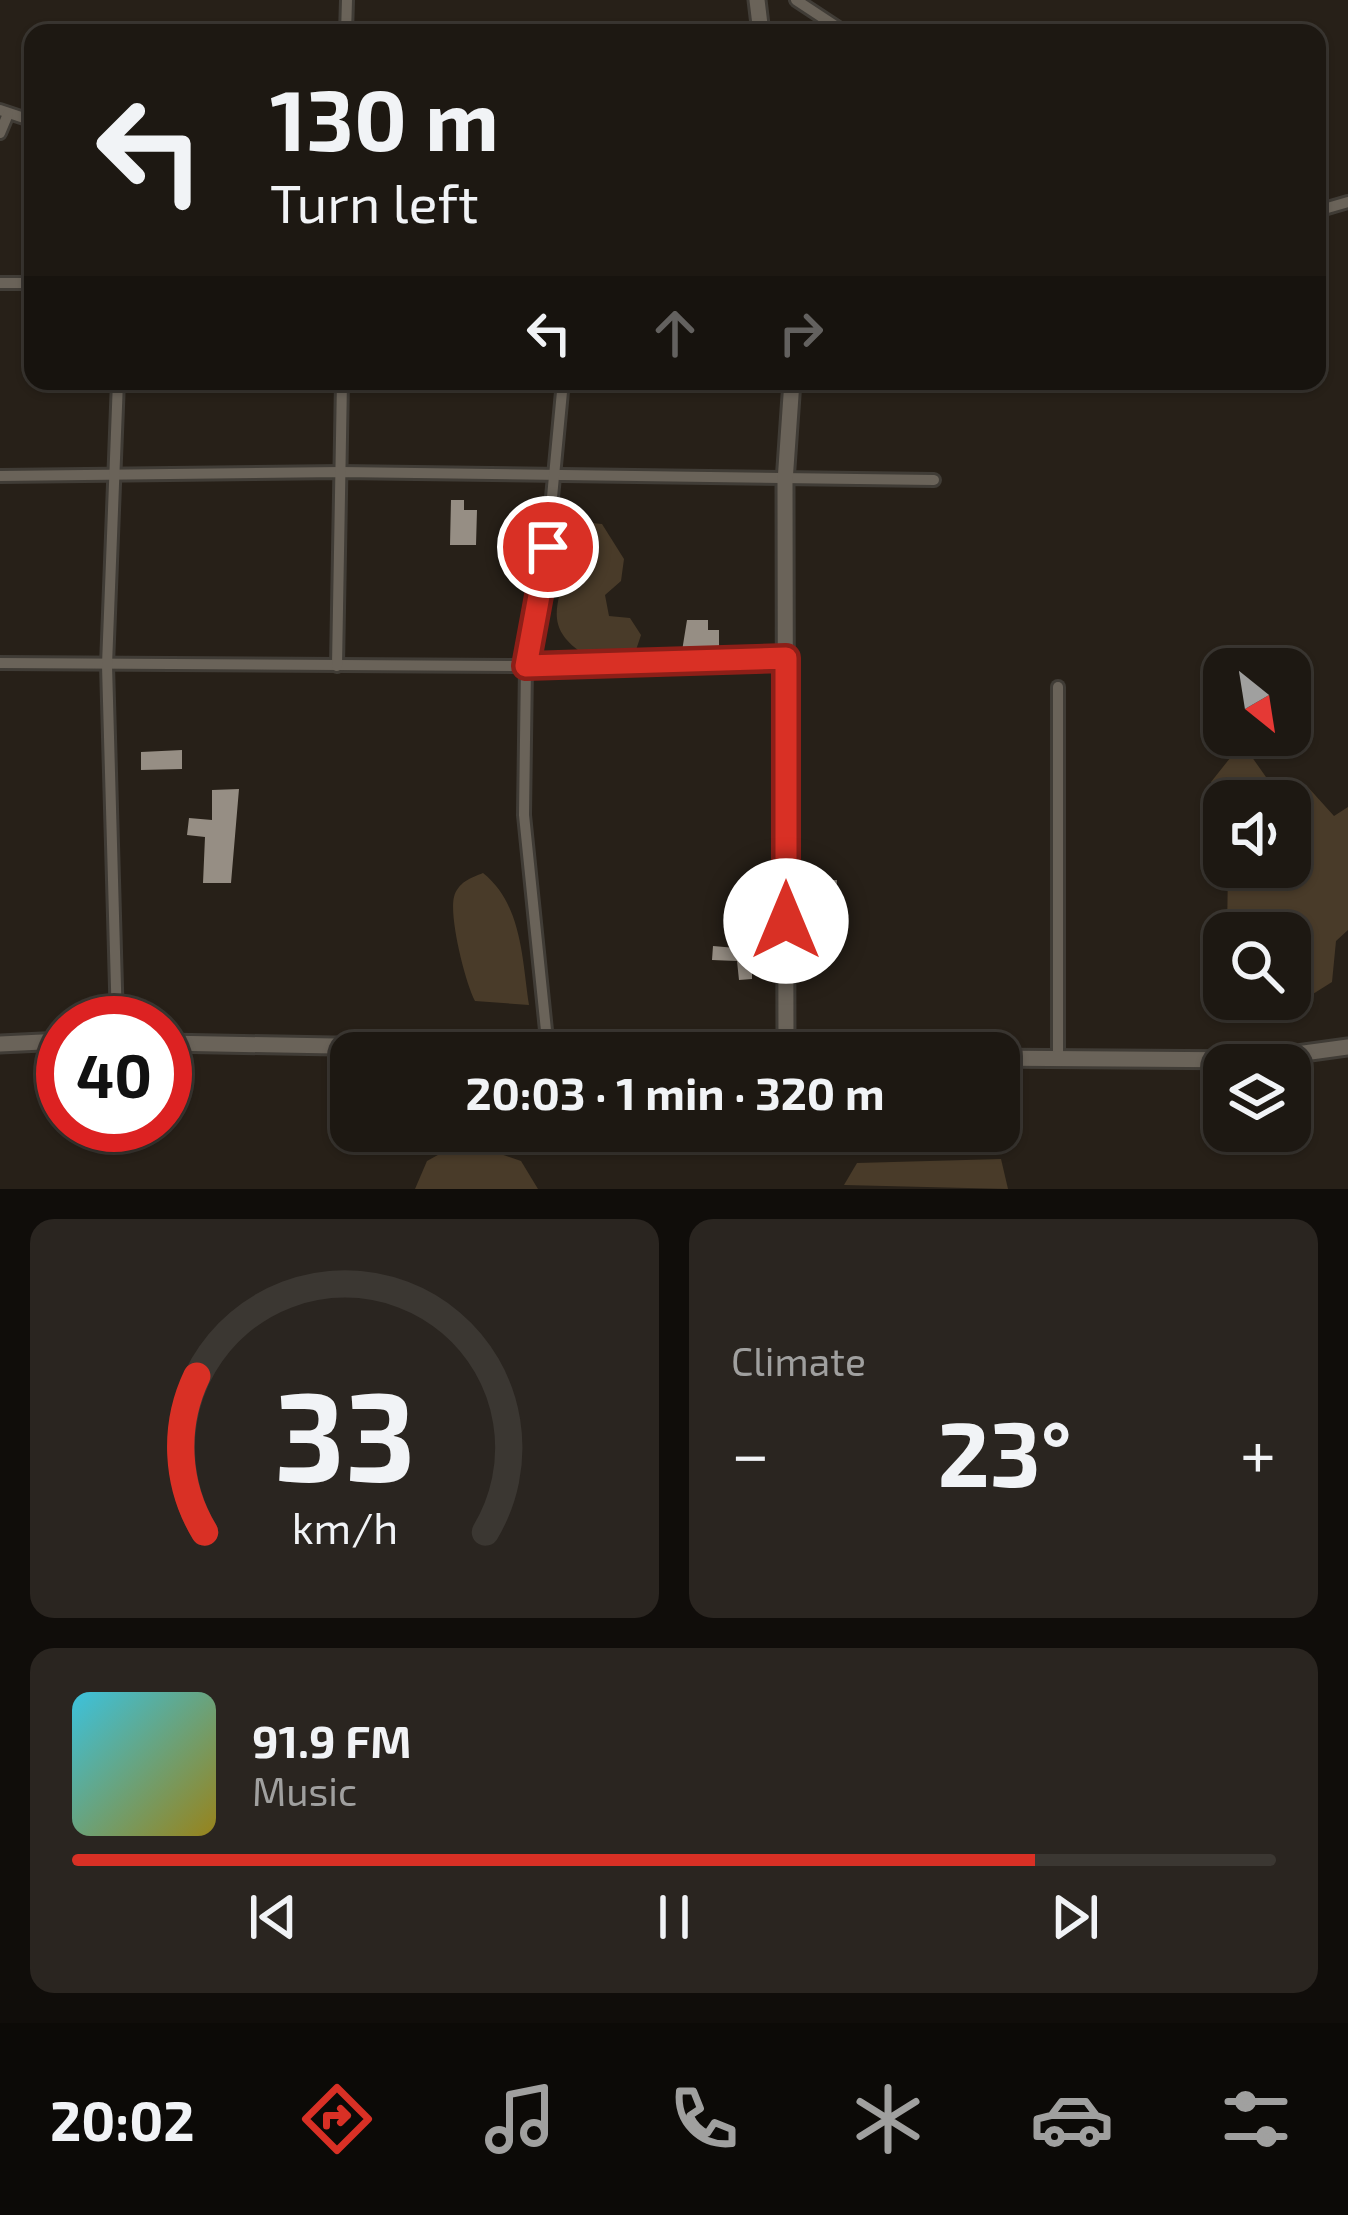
<!DOCTYPE html>
<meta charset="utf-8">
<style>
:root{--surface:#1d1812;--page:#2a2520;--text:#f1f3f6;--muted:#a0a09f;--line:#3b3732;--accent:#d93025}
body{margin:0;font-family:"Exo 2",sans-serif;background:var(--page);color:var(--text);height:100vh;display:flex;flex-direction:column;font-size:45px;white-space:nowrap}
*{box-sizing:border-box;margin:0}
p{font-size:39px;color:var(--muted)}
.icon{flex:none;width:66px;height:66px;fill:none;stroke:currentColor;stroke-width:2;stroke-linecap:round;stroke-linejoin:round}
.map{position:relative;height:1189px;overflow:hidden}
.side{display:flex;flex-direction:column;gap:30px;padding:30px;background:#100d0a;flex:1}
.side>*{flex:none}
.banner{position:absolute;left:24px;top:24px;width:1302px;height:366px;border-radius:24px;box-shadow:0 3px 9px #0004,0 0 0 3px var(--line);background:#1d1812;color:var(--text);overflow:hidden}
.needle{width:78px;rotate:150deg}
.fabs{position:absolute;left:1203px;top:648px;display:grid;gap:24px}
.fabs a{display:grid;place-items:center;width:108px;height:108px;border-radius:24px;background:var(--surface);box-shadow:0 3px 9px #0004,0 0 0 3px var(--line);font-size:60px}
.speed{position:absolute;left:36px;top:996px;display:flex;gap:24px;font-size:60px;font-weight:700;text-align:center}
.speed>*{display:grid;place-content:center;width:156px;height:156px;border-radius:50%;background:var(--surface);box-shadow:0 3px 9px #0004,0 0 0 3px var(--line);line-height:1}
.speed .limit{border:18px solid #d22;background:#fff;color:#111}
.pin{position:absolute;display:grid;place-items:center;width:102px;height:102px;color:#fff;margin:-51px;border:6px solid #fff;border-radius:50%;box-shadow:0 3px 12px #0007}
.me{position:absolute;width:132px;margin:-66px;rotate:0deg;stroke-linejoin:round;filter:drop-shadow(0 0 9px #0008)}
.turn{display:flex;align-items:center;gap:42px;height:252px;padding:0 48px;font-size:54px}
.turn .icon{width:156px;height:156px;stroke-width:2.5}
.turn b{display:block;font-size:84px;line-height:102px}
.lanes{display:flex;align-items:center;height:114px;padding:0 48px;background:#0003;justify-content:center;gap:60px;direction:ltr}
.lanes .off{opacity:.35}
.big{font-size:90px;font-weight:700;line-height:1.1}
.side .widget{flex:1;display:flex;flex-direction:column;justify-content:center;gap:18px;min-width:0;padding:0 42px;border-radius:24px;background:var(--page)}
.side .dial{align-items:center;gap:0}
.dial svg{height:312px;overflow:visible;fill:none;stroke:var(--line);stroke-width:7;stroke-linecap:round;text-anchor:middle}
.dial text{fill:var(--text);stroke:none}
.song{display:flex;align-items:center;gap:36px}
.cover{width:144px;height:144px;border-radius:18px;background:linear-gradient(135deg,hsl(190 70% 55%),hsl(50 70% 35%))}
.played{height:12px;border-radius:6px;background:linear-gradient(90deg,var(--accent) 80%,var(--line) 80%)}
.keys{display:flex;justify-content:space-around;direction:ltr}
.heat{display:flex;justify-content:space-between;align-items:center;font-size:66px;direction:ltr}
.side .tiles{flex:1;display:grid;gap:30px;grid-template-columns:1fr 1fr}
.widget:last-child{grid-column:span 2}
.trip{position:absolute;left:330px;top:1032px;width:690px;height:120px;border-radius:24px;background:var(--surface);box-shadow:0 3px 9px #0004,0 0 0 3px var(--line);font-weight:700;line-height:120px;text-align:center}
.tabs{display:flex;height:192px;justify-content:space-around;align-items:center;background:#0c0a07;color:var(--muted)}
.tabs .icon{width:84px;height:84px}
.tabs .active{color:var(--accent)}
.tabs b{font-size:54px;color:var(--text)}
.map>svg:first-child{display:block}
.green{fill:#493b29}
.building{fill:#968e84}
.lines{fill:none;stroke-linecap:round;stroke-linejoin:round}
.street-casing{stroke:#403c36;stroke-width:16}
.secondary-casing{stroke:#403c36;stroke-width:21}
.street{stroke:#6a6359;stroke-width:10}
.secondary{stroke:#6a6359;stroke-width:15}
.route-casing{stroke:#8d1f18;stroke-width:30}
.route{stroke:#d93025;stroke-width:21}
</style>
<div class="map">
<svg width="1348" height="1189" viewBox="0 0 1348 1189">
<rect width="100%" height="100%" fill="#272018"/>
<g class="green">
<path d="M581 522 602 524 624 559 621 581 605 595 609 616 630 618 641 635 634 656 590 658C545 631 555 610 567 568 572 550 570 539 581 522Z"/>
<path d="M1242 743 1266 777 1306 785 1334 816 1348 807V930L1336 941 1332 982 1297 1004 1282 999H1290V933H1227L1228 867H1290V801H1224V807L1211 782Z"/>
<path d="M483 873C522 904 522 959 529 1005L475 1001C465 982 449 917 454 897 458 882 471 878 483 873Z"/>
<path d="M463 1141 521 1161 538 1189H415L427 1161Z"/>
<path d="M1001 1159 1008 1189 844 1185 857 1163Z"/>
</g>
<g class="building">
<path d="M451 500H464V510H477L476 545H450Z"/>
<path d="M687 620H708V630H719V649L682 651Z"/>
<path d="M182 750V769L141 770V752Z"/>
<path d="M239 789 231 883H203L205 837 187 835 189 818 212 820V790Z"/>
<path d="M819 880H837L836 900H827L826 911H805V885Z"/>
<path d="M752 932 755 955 767 953 770 967 752 971V979L739 980 737 961 712 960 713 946 736 948 735 934Z"/>
</g>
<g class="lines">
<g class="street-casing">
<g id="street">
<path d="M796 0 846 33"/>
<path d="M346 33 347 0"/>
<path d="M0 110 33 121"/>
<path d="M0 133 8 114"/>
<path d="M1317 211 1348 202"/>
<path d="M0 283H33"/>
<path d="M0 476 341 472 934 480"/>
<path d="M0 663 526 666 786 658"/>
<path d="M337 666 342 381"/>
<path d="M1058 687V1059"/>
<path d="M117 1023 107 665 118 381"/>
<path d="M548 1050 524 815 526 666 544 582 563 381"/>
</g>
</g>
<g class="secondary-casing">
<g id="secondary">
<path d="M757 0 761 33"/>
<path d="M165 1043 723 1053"/>
<path d="M0 1044 63 1041"/>
<path d="M786 1053 785 482 792 381"/>
<path d="M999 1058 1253 1060 1348 1047"/>
</g>
</g>
<use href="#street" class="street"/>
<use href="#secondary" class="secondary"/>
</g>
<g class="lines">
<g class="route-casing">
<path id="route" d="M548 547 526 666 786 658V921"/>
</g>
<use href="#route" class="route"/>
</g>
</svg>
<div class="fabs">
<a><svg class="needle" viewBox="-14 -14 28 28"><path d="M0-13l5 13h-10z" fill="#e53935"/><path d="M0 13l5-13h-10z" fill="#a0a09f"/></svg></a>
<a><svg class="icon" aria-label="sound" viewBox="0 0 24 24"><path d="M4 9h4l5-4v14l-5-4H4zM17 9q2 3 0 6"/></svg></a>
<a><svg class="icon" aria-label="search" viewBox="0 0 24 24"><circle cx="10" cy="10" r="6"/><path d="M15 15l6 6"/></svg></a>
<a><svg class="icon" aria-label="layers" viewBox="0 0 24 24"><path d="M12 4l9 5-9 5-9-5zM3 14l9 5 9-5"/></svg></a>
</div>
<div class="speed"><div class="limit">40</div></div>
<div class="pin" style="left:548px;top:547px;background:#d93025"><svg class="icon" aria-label="arrive" viewBox="0 0 24 24"><path d="M6 21V4h12l-3 4 3 4H6"/></svg></div>
<svg class="me" style="left:786px;top:921px" viewBox="-20 -20 40 40"><circle r="19" fill="#fff"/><path d="M0-13L10 11 0 6-10 11z" fill="#d93025"/></svg>
<div class="trip">20:03 · 1 min · 320 m</div>
<div class="banner">
<div class="turn"><svg class="icon" aria-label="left" viewBox="0 0 24 24"><path d="M17 20v-9H6M10 6l-5 5 5 5"/></svg><div><b>130 m</b>Turn left</div></div>
<div class="lanes"><svg class="icon" aria-label="left" viewBox="0 0 24 24"><path d="M17 20v-9H6M10 6l-5 5 5 5"/></svg><svg class="icon off" aria-label="ahead" viewBox="0 0 24 24"><path d="M12 20V5M6 11l6-6 6 6"/></svg><svg class="icon off" aria-label="right" viewBox="0 0 24 24"><path d="M7 20v-9h11M14 6l5 5-5 5"/></svg></div>
</div>
</div>
<section class="side">
<div class="tiles">
<div class="widget dial"><svg viewBox="0 0 100 80">
<path d="M14 69A42 42 0 1 1 86 69"/>
<path d="M14 69A42 42 0 0 1 12 29" stroke="#d93025"/>
<text x="50" y="56" font-size="32" font-weight="700">33</text>
<text x="50" y="72" font-size="11">km/h</text>
</svg></div>
<div class="widget"><p>Climate</p>
<div class="heat"><a>−</a><b class="big">23°</b><a>+</a></div>
</div>
<div class="widget">
<div class="song"><i class="cover"></i><div><b>91.9 FM</b><p>Music</p></div></div>
<div class="played"></div>
<div class="keys"><svg class="icon" aria-label="previous" viewBox="0 0 24 24"><path d="M18 5L8 12l10 7zM5 5v14"/></svg><svg class="icon" aria-label="pause" viewBox="0 0 24 24"><path d="M8 5v14M16 5v14"/></svg><svg class="icon" aria-label="next" viewBox="0 0 24 24"><path d="M6 5l10 7-10 7zM19 5v14"/></svg></div>
</div>
</div>
</section>
<nav class="tabs">
<b>20:02</b>
<svg class="icon active" aria-label="directions" viewBox="0 0 24 24"><path d="M12 3l9 9-9 9-9-9zM9 14v-3h6M13 9l2 2-2 2"/></svg>
<svg class="icon" aria-label="music" viewBox="0 0 24 24"><path d="M9 18V5l10-2v13"/><circle cx="6" cy="18" r="3"/><circle cx="16" cy="16" r="3"/></svg>
<svg class="icon" aria-label="phone" viewBox="0 0 24 24"><path d="M5 4h4l2 5-3 2q2 4 5 5l2-3 5 2v4C11 20 4 13 5 4z"/></svg>
<svg class="icon" aria-label="climate" viewBox="0 0 24 24"><path d="M12 3v18M4 7l16 10M4 17L20 7"/></svg>
<svg class="icon" aria-label="car" viewBox="0 0 24 24"><path d="M5 17H2v-5l4-1 3-4h7l3 4 3 1v5h-3M9 17h6M6 11h13"/><circle cx="7" cy="17" r="2"/><circle cx="17" cy="17" r="2"/></svg>
<svg class="icon" aria-label="filters" viewBox="0 0 24 24"><path d="M4 7h16M4 17h16"/><circle cx="9" cy="7" r="2"/><circle cx="15" cy="17" r="2"/></svg>
</nav>
